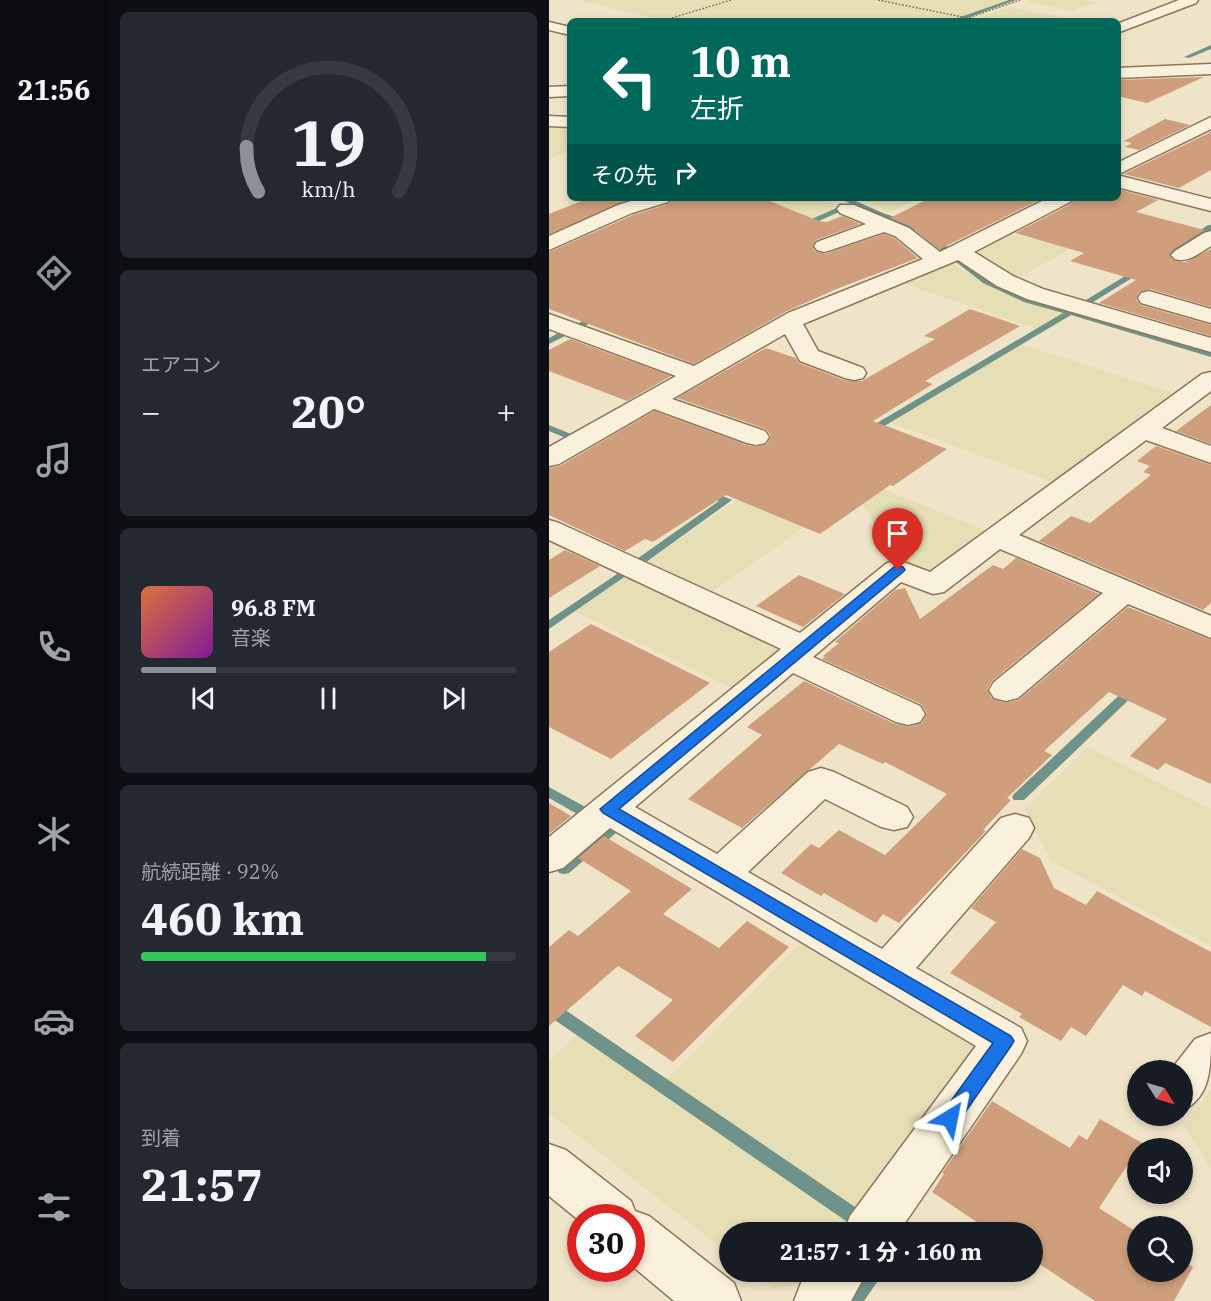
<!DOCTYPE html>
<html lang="ja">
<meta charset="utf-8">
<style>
:root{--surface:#171b24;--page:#242831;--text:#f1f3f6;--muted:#9ea1a6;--line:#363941;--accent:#8c9099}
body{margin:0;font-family:"IBM Plex Serif","Noto Sans JP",serif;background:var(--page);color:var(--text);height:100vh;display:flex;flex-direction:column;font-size:22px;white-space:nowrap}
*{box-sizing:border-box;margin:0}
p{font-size:20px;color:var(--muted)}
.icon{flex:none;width:33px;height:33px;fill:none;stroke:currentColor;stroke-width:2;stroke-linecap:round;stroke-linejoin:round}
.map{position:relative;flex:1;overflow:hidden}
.side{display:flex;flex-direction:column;gap:12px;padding:12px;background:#0d0f14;width:441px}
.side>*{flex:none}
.hud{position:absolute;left:18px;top:18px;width:554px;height:183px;border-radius:9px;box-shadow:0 3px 9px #0003;background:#00695c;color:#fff;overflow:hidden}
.needle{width:39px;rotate:127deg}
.tools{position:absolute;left:578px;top:1060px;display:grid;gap:12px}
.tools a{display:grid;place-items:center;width:66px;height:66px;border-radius:50%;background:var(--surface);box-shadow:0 3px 9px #0003;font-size:30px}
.speed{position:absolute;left:18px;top:1204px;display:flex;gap:12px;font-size:30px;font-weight:700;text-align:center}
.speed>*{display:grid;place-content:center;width:78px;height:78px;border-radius:50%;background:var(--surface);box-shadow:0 3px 9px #0003;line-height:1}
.speed .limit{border:9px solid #d22;background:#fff;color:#111}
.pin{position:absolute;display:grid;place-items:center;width:51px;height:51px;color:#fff;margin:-62px -26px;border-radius:50% 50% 50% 0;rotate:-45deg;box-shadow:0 0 6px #0007}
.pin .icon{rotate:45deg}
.me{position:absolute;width:66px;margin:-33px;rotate:35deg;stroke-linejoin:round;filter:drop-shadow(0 0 4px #0008)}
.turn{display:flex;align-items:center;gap:21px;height:126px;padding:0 24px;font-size:27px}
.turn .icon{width:78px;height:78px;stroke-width:2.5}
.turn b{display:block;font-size:42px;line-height:51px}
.then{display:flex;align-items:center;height:57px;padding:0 24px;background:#0003;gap:12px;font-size:22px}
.big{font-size:45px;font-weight:800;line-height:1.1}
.side .tile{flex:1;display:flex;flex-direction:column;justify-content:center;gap:9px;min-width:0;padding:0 21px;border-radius:9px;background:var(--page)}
.side .dial{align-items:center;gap:0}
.dial svg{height:156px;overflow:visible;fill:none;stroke:var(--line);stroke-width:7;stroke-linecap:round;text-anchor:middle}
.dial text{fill:var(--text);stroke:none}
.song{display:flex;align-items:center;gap:18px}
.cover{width:72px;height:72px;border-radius:9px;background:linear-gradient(135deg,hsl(20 70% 55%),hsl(290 70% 35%))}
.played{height:6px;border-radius:3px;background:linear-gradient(90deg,var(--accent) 20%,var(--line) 20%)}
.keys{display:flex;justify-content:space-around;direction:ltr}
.heat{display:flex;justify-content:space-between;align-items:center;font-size:33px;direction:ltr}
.charge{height:9px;border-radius:4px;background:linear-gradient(90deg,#34c759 92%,var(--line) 0)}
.trip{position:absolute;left:170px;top:1222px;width:324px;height:60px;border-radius:30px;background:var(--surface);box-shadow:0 3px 9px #0003;font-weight:800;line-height:60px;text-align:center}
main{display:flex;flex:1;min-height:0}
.tab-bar{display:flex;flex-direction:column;width:108px;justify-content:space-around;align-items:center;background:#090b0e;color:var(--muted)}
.tab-bar .icon{width:42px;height:42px}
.tab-bar .active{color:var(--accent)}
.tab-bar b{font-size:27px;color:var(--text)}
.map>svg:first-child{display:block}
.farmland{fill:#e6deb5}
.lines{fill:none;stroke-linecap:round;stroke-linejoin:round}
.stream{fill:#6f938a;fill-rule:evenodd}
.building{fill:#cf9f7d}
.minor-casing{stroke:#8d765c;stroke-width:3}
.path{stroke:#8d765c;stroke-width:1.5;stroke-dasharray:2 1.5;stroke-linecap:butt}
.minor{fill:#faf1dc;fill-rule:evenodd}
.route{fill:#1a73e8;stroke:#114b97;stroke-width:1.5}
</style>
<main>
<nav class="tab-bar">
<b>21:56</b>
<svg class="icon active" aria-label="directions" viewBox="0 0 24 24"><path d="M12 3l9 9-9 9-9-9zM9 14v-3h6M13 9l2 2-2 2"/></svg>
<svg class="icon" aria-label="music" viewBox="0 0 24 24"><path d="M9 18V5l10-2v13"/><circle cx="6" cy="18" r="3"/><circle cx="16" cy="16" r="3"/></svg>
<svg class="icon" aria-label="phone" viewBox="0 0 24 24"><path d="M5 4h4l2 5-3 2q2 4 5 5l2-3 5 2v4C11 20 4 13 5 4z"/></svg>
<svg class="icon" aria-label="climate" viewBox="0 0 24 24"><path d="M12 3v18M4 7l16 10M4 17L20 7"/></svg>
<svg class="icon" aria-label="car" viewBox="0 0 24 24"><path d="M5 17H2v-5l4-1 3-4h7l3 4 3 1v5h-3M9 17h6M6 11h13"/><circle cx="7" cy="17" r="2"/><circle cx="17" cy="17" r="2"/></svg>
<svg class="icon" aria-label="filters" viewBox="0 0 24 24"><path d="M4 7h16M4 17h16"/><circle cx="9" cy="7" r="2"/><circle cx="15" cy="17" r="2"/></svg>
</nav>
<section class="side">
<div class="tile dial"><svg viewBox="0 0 100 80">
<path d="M14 69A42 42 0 1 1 86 69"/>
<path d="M14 69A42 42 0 0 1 8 46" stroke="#8c9099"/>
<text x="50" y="56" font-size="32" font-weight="700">19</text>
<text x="50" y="72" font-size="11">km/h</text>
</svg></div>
<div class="tile"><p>エアコン</p>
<div class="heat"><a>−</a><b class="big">20°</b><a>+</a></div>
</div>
<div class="tile">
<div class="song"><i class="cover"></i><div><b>96.8 FM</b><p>音楽</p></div></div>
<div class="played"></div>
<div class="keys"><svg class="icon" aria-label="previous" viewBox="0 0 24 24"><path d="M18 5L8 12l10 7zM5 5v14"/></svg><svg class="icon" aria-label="pause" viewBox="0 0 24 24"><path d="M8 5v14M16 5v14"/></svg><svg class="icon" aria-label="next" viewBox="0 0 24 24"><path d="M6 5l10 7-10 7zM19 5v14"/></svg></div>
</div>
<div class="tile"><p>航続距離 · 92%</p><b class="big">460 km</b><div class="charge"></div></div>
<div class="tile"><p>到着</p><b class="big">21:57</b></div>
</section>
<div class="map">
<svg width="662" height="1301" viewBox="0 0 662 1301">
<rect width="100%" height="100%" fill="#f0e4c8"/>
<g class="farmland">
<path d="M30 0H179L111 20Z"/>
<path d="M185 0H326L411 17 400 21 120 20Z"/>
<path d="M332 0H461L414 16Z"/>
<path d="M483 0H534L547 2 523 11 477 2Z"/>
<path d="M460 7 532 21H450L430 17Z"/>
<path d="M0 122 21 123V151L0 159Z"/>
<path d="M588 189 616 196 464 281 419 254 456 232 490 241Z"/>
<path d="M224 198H274L290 208 192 248 141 225Z"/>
<path d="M323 198H370L341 212 316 201Z"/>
<path d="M401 262 450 292 514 314 488 329 350 282Z"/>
<path d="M472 344 624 393 503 482 342 423Z"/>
<path d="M322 484 436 530 380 573 344 558 308 493Z"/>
<path d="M188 500 254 528 156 597 90 567Z"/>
<path d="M82 572 235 648 184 689 25 611Z"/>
<path d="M539 747 662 809V946L502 861 475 809Z"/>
<path d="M259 935 432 1048 310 1213 116 1081Z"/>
<path d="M28 1035 302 1224 295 1233H180V1254L0 1113V1061Z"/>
<path d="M662 1090V1169L635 1126Z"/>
<path d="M203 1272H264L256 1282 225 1289Z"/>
</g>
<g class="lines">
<g class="stream">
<path d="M460 0H467L418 18 400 21Z"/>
<path d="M662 45V49L640 58 635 57Z"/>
<path d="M290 198H300L334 213 372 226 440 279 481 298 662 351V357L522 315 322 434H316V430L514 313 475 302 434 283 366 230 328 217Z"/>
<path d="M290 207 297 209 256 227 249 225Z"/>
<path d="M659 225H662V230L615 260 608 258Z"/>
<path d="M589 268 596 270 536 307 529 305Z"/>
<path d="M48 313 55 315 29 330 0 319V314L28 324Z"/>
<path d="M15 330 19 333 18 335 0 344V338Z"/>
<path d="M0 425 27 436 29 438 24 441 0 431Z"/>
<path d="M157 489 183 500 93 565H85L83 563 85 561 170 501 153 494 152 492 153 490Z"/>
<path d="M77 568 83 571 81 573 0 629V620Z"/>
<path d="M585 684 591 688 589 691 475 800H465L463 797 465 794 581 685Z"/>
<path d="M0 787 40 809 42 812 40 815H30L0 798Z"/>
<path d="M63 823 68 824 70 828 68 832 20 873 15 874 10 873 8 869 10 865 58 824Z"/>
<path d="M0 1001 6 1003 309 1209 312 1215 309 1221 303 1223 297 1221 0 1016Z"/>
<path d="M314 1272H335L315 1301H293L296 1294Z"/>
</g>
</g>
<g class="building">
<path d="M655 77 598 103 568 96V80Z"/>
<path d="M616 119 641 125 590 150 576 147 583 143 575 141Z"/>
<path d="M662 132V170L630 188 575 174Z"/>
<path d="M568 189 609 200 587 212 656 230 625 249 620 255 626 261 636 262 662 249V307L601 289 590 292 587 299 591 305 662 325V336L550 303 587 280 521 261 535 253 466 233 522 204 526 198H568Z"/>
<path d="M40 198H84L0 234V214Z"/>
<path d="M124 198H213L270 221 278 222 293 216 311 224 267 240 263 246 266 251 276 254 335 234 345 238 369 258 290 288 238 311 145 364 0 309V252L84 215 120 204Z"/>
<path d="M375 198H494L391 249 361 226 341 218 375 201Z"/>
<path d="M421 309 471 326 376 381 384 384 324 421 398 449 344 486 341 485 271 534 177 495 104 542 96 539 76 551 0 515V468L11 466 105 411 198 445 207 447 218 444 222 436 217 429 128 398 217 348 247 358 250 363 295 380 313 381 386 339 375 336Z"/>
<path d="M21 339 122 376 78 401 0 371V350Z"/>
<path d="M662 405V444L627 431Z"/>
<path d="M607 446 662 465V603L654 610 490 541 522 516 541 523 602 475 594 472 601 466 588 461Z"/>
<path d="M16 550 51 566 0 598V560Z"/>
<path d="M467 558 550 594 444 680 438 689 443 699 456 703 470 700 579 607 662 640V784L616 763 609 770 581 756 618 719 560 692 495 751 503 755 458 798 462 800 434 830 437 831 350 923 334 914 327 923 275 893 272 896 232 873 262 844 270 848 290 830 336 855 398 794 336 762 334 764 290 744 193 828 139 799 213 735 198 727 255 681 346 724 360 727 373 723 378 713 372 704 273 659 276 657 274 656 290 643 286 642 346 590 356 588 371 619 444 565 454 569Z"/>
<path d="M250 575 296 594 254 627 207 606Z"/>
<path d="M42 624 161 683 62 759 0 727V652Z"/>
<path d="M0 803 22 816 0 834Z"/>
<path d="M55 836 143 889 114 914 170 948 198 921 240 947 124 1062 86 1036 124 1000 69 966 0 1026V947L20 930 29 936 82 891 29 858Z"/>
<path d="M473 849 491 858 505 888 537 905 548 891 662 952V1027L596 991 593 996 574 985 537 1036 522 1027 512 1041 470 1017 473 1014 401 973 447 922 422 908Z"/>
<path d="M443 1101 521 1148 530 1135 538 1140 551 1119 593 1143 550 1208 588 1232V1272H633V1260L644 1267 625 1301H546L483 1259V1233H444L383 1192 395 1174 393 1173Z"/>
</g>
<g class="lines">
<g class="minor-casing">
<g id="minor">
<path d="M630 0H649L647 3 568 33V24Z"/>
<path d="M0 22 21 27V35L0 30Z"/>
<path d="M662 64V74L568 78V68Z"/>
<path d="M21 86V96L0 97V87Z"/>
<path d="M0 116 21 117V127L0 126Z"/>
<path d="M662 117V129L568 175V163Z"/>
<path d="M568 175 662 199V211L568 187Z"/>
<path d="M92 198H122L119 202 83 213 0 250V236L69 205Z"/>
<path d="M499 198H524L521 202 425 252 464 276 494 289 662 338V352L478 299 448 286 409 260 254 324 269 351 314 368 317 373 314 378 305 380 296 378 251 361 236 334 123 399 216 431 220 437 216 443 207 445 198 443 105 409 10 464 0 466V447L127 376 0 329V314L145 366 239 313 374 259 346 236 335 232 282 250 275 252 268 250 265 246 268 242 317 224 291 213 288 209 291 205H305L360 228 391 252Z"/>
<path d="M662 231V246C650 253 640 263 626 259L622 255 626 251 655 233Z"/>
<path d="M600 291 662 309V323L592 303 589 298 592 293Z"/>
<path d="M662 372V391L613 428 662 446V463L597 440 470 535 662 616V638L579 604 469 698 457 701 445 698 440 690 445 682 554 593 451 549 395 592 384 594 352 582 264 657 371 706 376 714 371 722 359 725 347 722 244 673 86 807 168 854 259 772 272 768 285 772 358 807 364 817 358 827 345 830 332 827 276 799 199 872 333 949 452 818 466 814 480 818 485 828 480 838 367 968 472 1028 478 1041 472 1054 349 1233H294L301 1216 427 1046 61 828 14 868 0 872V837L232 649 0 540V520L10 523 251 633 338 563 349 560 381 572 653 374Z"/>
<path d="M662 1033C662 1068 662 1097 633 1111V1071H621L646 1039Z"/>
<path d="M0 1144 17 1150 82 1201 86 1211 100 1216 185 1283 192 1301H125L82 1265V1218H32V1222L0 1196Z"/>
<path d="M260 1272H318L302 1301H245L252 1283Z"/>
</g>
</g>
<g class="path">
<path d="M329 0 419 18"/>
<path d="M113 21 182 0"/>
<path d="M410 21 471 0"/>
</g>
<use href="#minor" class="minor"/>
</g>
<path class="route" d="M349 566 354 567 356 570 354 572 70 809 462 1036 465 1041 462 1046 408 1124 401 1126 394 1124 391 1118 394 1112 444 1043 54 813 51 809 345 567Z"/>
</svg>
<div class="tools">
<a><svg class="needle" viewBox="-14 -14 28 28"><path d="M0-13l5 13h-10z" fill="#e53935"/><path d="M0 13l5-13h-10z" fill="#9ea1a6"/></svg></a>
<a><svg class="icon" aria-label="sound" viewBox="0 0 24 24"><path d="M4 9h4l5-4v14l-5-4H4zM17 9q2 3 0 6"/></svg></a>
<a><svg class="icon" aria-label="search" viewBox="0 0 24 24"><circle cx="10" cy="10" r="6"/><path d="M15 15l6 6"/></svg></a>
</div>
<div class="speed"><div class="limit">30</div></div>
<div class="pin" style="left:349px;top:570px;background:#d93025"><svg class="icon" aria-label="arrive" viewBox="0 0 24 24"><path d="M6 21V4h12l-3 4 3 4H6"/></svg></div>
<svg class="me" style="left:401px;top:1118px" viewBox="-20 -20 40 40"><path d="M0-17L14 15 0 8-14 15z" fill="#1a73e8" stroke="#fff" stroke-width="4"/></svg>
<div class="trip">21:57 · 1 分 · 160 m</div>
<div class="hud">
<div class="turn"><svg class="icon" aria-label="left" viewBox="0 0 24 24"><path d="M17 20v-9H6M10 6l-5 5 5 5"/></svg><div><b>10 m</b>左折</div></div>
<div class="then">その先<svg class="icon" aria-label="right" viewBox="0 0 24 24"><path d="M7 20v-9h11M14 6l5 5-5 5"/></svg></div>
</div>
</div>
</main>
